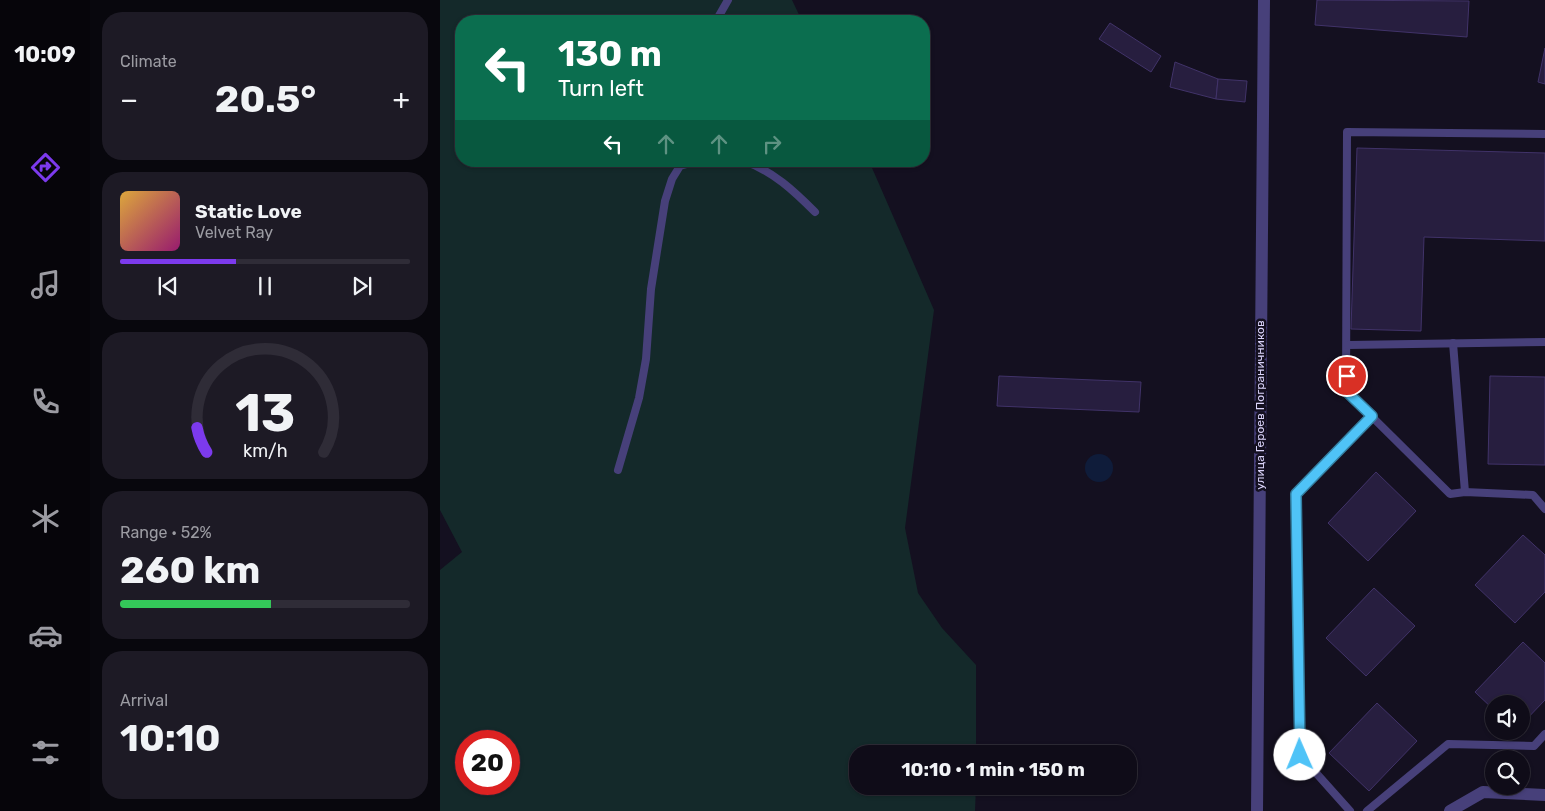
<!DOCTYPE html>
<meta charset="utf-8">
<style>
:root{--surface:#0f0c18;--page:#1d1a25;--text:#f1f3f6;--muted:#9b9ba2;--line:#2f2c37;--accent:#7c3aed}
body{margin:0;font-family:Rubik,sans-serif;background:var(--page);color:var(--text);height:100vh;display:flex;flex-direction:column;font-size:19px;white-space:nowrap}
*{box-sizing:border-box;margin:0}
p{font-size:16px;color:var(--muted)}
.icon{flex:none;width:28px;height:28px;fill:none;stroke:currentColor;stroke-width:2;stroke-linecap:round;stroke-linejoin:round}
.map{position:relative;flex:1;overflow:hidden}
.sheet{display:flex;flex-direction:column;gap:12px;padding:12px;background:#08070d;width:350px}
.sheet>*{flex:none}
.banner{position:absolute;left:15px;top:15px;width:475px;height:152px;border-radius:20px;box-shadow:0 1px 4px #0004,0 0 0 1px var(--line);background:#0b6e4f;color:#fff;overflow:hidden}
.fabs{position:absolute;left:1045px;top:695px;display:grid;gap:10px}
.fabs a{display:grid;place-items:center;width:45px;height:45px;border-radius:50%;background:var(--surface);box-shadow:0 1px 4px #0004,0 0 0 1px var(--line);font-size:25px}
.speed{position:absolute;left:15px;top:730px;display:flex;gap:10px;font-size:25px;font-weight:700;text-align:center}
.speed>*{display:grid;place-content:center;width:65px;height:65px;border-radius:50%;background:var(--surface);box-shadow:0 1px 4px #0004,0 0 0 1px var(--line);line-height:1}
.speed .limit{border:8px solid #d22;background:#fff;color:#111}
.pin{position:absolute;display:grid;place-items:center;width:42px;height:42px;color:#fff;margin:-21px;border:2px solid #fff;border-radius:50%;box-shadow:0 1px 5px #0007}
.me{position:absolute;width:55px;margin:-28px;rotate:359deg;stroke-linejoin:round;filter:drop-shadow(0 0 4px #0008)}
.turn{display:flex;align-items:center;gap:18px;height:105px;padding:0 20px;font-size:22px}
.turn .icon{width:65px;height:65px;stroke-width:2.5}
.turn b{display:block;font-size:35px;line-height:42px}
.lanes{display:flex;align-items:center;height:48px;padding:0 20px;background:#0003;justify-content:center;gap:25px;direction:ltr}
.lanes .off{opacity:.35}
.big{font-size:38px;font-weight:700;line-height:1.1}
.sheet .widget{flex:1;display:flex;flex-direction:column;justify-content:center;gap:8px;min-width:0;padding:0 18px;border-radius:20px;background:var(--page)}
.sheet .dial{align-items:center;gap:0}
.dial svg{height:130px;overflow:visible;fill:none;stroke:var(--line);stroke-width:7;stroke-linecap:round;text-anchor:middle}
.dial text{fill:var(--text);stroke:none}
.song{display:flex;align-items:center;gap:15px}
.cover{width:60px;height:60px;border-radius:8px;background:linear-gradient(135deg,hsl(40 70% 55%),hsl(320 70% 35%))}
.played{height:5px;border-radius:2px;background:linear-gradient(90deg,var(--accent) 40%,var(--line) 40%)}
.keys{display:flex;justify-content:space-around;direction:ltr}
.heat{display:flex;justify-content:space-between;align-items:center;font-size:28px;direction:ltr}
.charge{height:8px;border-radius:4px;background:linear-gradient(90deg,#34c759 52%,var(--line) 0)}
.trip{position:absolute;left:409px;top:745px;width:288px;height:50px;border-radius:20px;background:var(--surface);box-shadow:0 1px 4px #0004,0 0 0 1px var(--line);font-weight:700;line-height:50px;text-align:center}
main{display:flex;flex:1;min-height:0}
.dock{display:flex;flex-direction:column;width:90px;justify-content:space-around;align-items:center;background:#06050a;color:var(--muted)}
.dock .icon{width:35px;height:35px}
.dock .on{color:var(--accent)}
.dock b{font-size:22px;color:var(--text)}
.map>svg:first-child{display:block}
.green{fill:#14292a;fill-rule:evenodd}
.water{fill:#0f1c3a}
.building{fill:#271e3f;stroke:#413369}
.lines{fill:none;stroke-linecap:round;stroke-linejoin:round}
.service{stroke:#47407a;stroke-width:8}
.minor{stroke:#47407a;stroke-width:12}
.route-casing{stroke:#337fa1;stroke-width:12}
.route{stroke:#4fc3f7;stroke-width:9}
.labels{text-anchor:middle;dominant-baseline:central;stroke-width:5;stroke-linejoin:round;paint-order:stroke}
.street-label{font-size:12px;fill:#dbd4fa;stroke:#141020}
</style>
<main>
<nav class="dock">
<b>10:09</b>
<svg class="icon on" aria-label="directions" viewBox="0 0 24 24"><path d="M12 3l9 9-9 9-9-9zM9 14v-3h6M13 9l2 2-2 2"/></svg>
<svg class="icon" aria-label="music" viewBox="0 0 24 24"><path d="M9 18V5l10-2v13"/><circle cx="6" cy="18" r="3"/><circle cx="16" cy="16" r="3"/></svg>
<svg class="icon" aria-label="phone" viewBox="0 0 24 24"><path d="M5 4h4l2 5-3 2q2 4 5 5l2-3 5 2v4C11 20 4 13 5 4z"/></svg>
<svg class="icon" aria-label="climate" viewBox="0 0 24 24"><path d="M12 3v18M4 7l16 10M4 17L20 7"/></svg>
<svg class="icon" aria-label="car" viewBox="0 0 24 24"><path d="M5 17H2v-5l4-1 3-4h7l3 4 3 1v5h-3M9 17h6M6 11h13"/><circle cx="7" cy="17" r="2"/><circle cx="17" cy="17" r="2"/></svg>
<svg class="icon" aria-label="filters" viewBox="0 0 24 24"><path d="M4 7h16M4 17h16"/><circle cx="9" cy="7" r="2"/><circle cx="15" cy="17" r="2"/></svg>
</nav>
<section class="sheet">
<div class="widget"><p>Climate</p>
<div class="heat"><a>−</a><b class="big">20.5°</b><a>+</a></div>
</div>
<div class="widget">
<div class="song"><i class="cover"></i><div><b>Static Love</b><p>Velvet Ray</p></div></div>
<div class="played"></div>
<div class="keys"><svg class="icon" aria-label="previous" viewBox="0 0 24 24"><path d="M18 5L8 12l10 7zM5 5v14"/></svg><svg class="icon" aria-label="pause" viewBox="0 0 24 24"><path d="M8 5v14M16 5v14"/></svg><svg class="icon" aria-label="next" viewBox="0 0 24 24"><path d="M6 5l10 7-10 7zM19 5v14"/></svg></div>
</div>
<div class="widget dial"><svg viewBox="0 0 100 80">
<path d="M14 69A42 42 0 1 1 86 69"/>
<path d="M14 69A42 42 0 0 1 8 54" stroke="#7c3aed"/>
<text x="50" y="56" font-size="32" font-weight="700">13</text>
<text x="50" y="72" font-size="11">km/h</text>
</svg></div>
<div class="widget"><p>Range · 52%</p><b class="big">260 km</b><div class="charge"></div></div>
<div class="widget"><p>Arrival</p><b class="big">10:10</b></div>
</section>
<div class="map">
<svg width="1105" height="811" viewBox="0 0 1105 811">
<rect width="100%" height="100%" fill="#141020"/>
<path class="green" d="M0 0H352L362 21H21V161H429L494 310 465 528 478 593 502 628 536 665V754H418V786H536L535 811H0V570L22 552 0 510ZM26 741H69V784H26Z"/>
<circle class="water" cx="659" cy="468" r="14"/>
<g class="building">
<path d="M877 0 1029 1 1027 37 875 25Z"/>
<path d="M670 23 721 56 711 72 659 39Z"/>
<path d="M1105 48V84L1098 82Z"/>
<path d="M735 62 778 79 776 99 730 87Z"/>
<path d="M778 79 807 81 805 102 776 99Z"/>
<path d="M917 148 1105 153V241L984 237 981 331 911 329Z"/>
<path d="M559 376 701 382 699 412 557 406Z"/>
<path d="M1050 376 1105 377V465L1048 464Z"/>
<path d="M936 472 976 511 928 561 888 523Z"/>
<path d="M1083 535 1105 555V592L1075 623 1035 585Z"/>
<path d="M934 588 975 626 926 676 886 638Z"/>
<path d="M1083 642 1105 663V700L1081 725V704H1054V710L1035 692Z"/>
<path d="M937 703 977 741 929 791 889 753Z"/>
</g>
<g class="lines">
<g class="service">
<path d="M276 21 288 0"/>
<path d="M1105 134 907 132 906 391 1010 494 1025 492 1093 495 1105 509"/>
<path d="M304 161C333 171 354 191 375 212"/>
<path d="M1013 343 1025 492"/>
<path d="M908 345 1105 342"/>
<path d="M178 470 199 398 206 359 211 289 225 201 232 179 240 166 257 161"/>
<path d="M910 811 860 755 856 494 931 416"/>
<path d="M927 811 1008 744 1094 746 1105 734"/>
</g>
<g class="minor">
<path d="M817 811 824 0"/>
<path d="M1010 811 1043 792 1105 795"/>
</g>
</g>
<g class="lines">
<g class="route-casing">
<path id="route" d="M860 755 856 494 932 416 906 391 907 376"/>
</g>
<use href="#route" class="route"/>
</g>
<g class="labels">
<g class="street-label">
<text transform="translate(820 405) rotate(-90)">улица Героев Пограничников</text>
</g>
</g>
</svg>
<div class="fabs">
<a><svg class="icon" aria-label="sound" viewBox="0 0 24 24"><path d="M4 9h4l5-4v14l-5-4H4zM17 9q2 3 0 6"/></svg></a>
<a><svg class="icon" aria-label="search" viewBox="0 0 24 24"><circle cx="10" cy="10" r="6"/><path d="M15 15l6 6"/></svg></a>
</div>
<div class="speed"><div class="limit">20</div></div>
<div class="pin" style="left:907px;top:376px;background:#d93025"><svg class="icon" aria-label="arrive" viewBox="0 0 24 24"><path d="M6 21V4h12l-3 4 3 4H6"/></svg></div>
<svg class="me" style="left:860px;top:755px" viewBox="-20 -20 40 40"><circle r="19" fill="#fff"/><path d="M0-13L10 11 0 6-10 11z" fill="#4fc3f7"/></svg>
<div class="trip">10:10 · 1 min · 150 m</div>
<div class="banner">
<div class="turn"><svg class="icon" aria-label="left" viewBox="0 0 24 24"><path d="M17 20v-9H6M10 6l-5 5 5 5"/></svg><div><b>130 m</b>Turn left</div></div>
<div class="lanes"><svg class="icon" aria-label="left" viewBox="0 0 24 24"><path d="M17 20v-9H6M10 6l-5 5 5 5"/></svg><svg class="icon off" aria-label="ahead" viewBox="0 0 24 24"><path d="M12 20V5M6 11l6-6 6 6"/></svg><svg class="icon off" aria-label="ahead" viewBox="0 0 24 24"><path d="M12 20V5M6 11l6-6 6 6"/></svg><svg class="icon off" aria-label="right" viewBox="0 0 24 24"><path d="M7 20v-9h11M14 6l5 5-5 5"/></svg></div>
</div>
</div>
</main>
